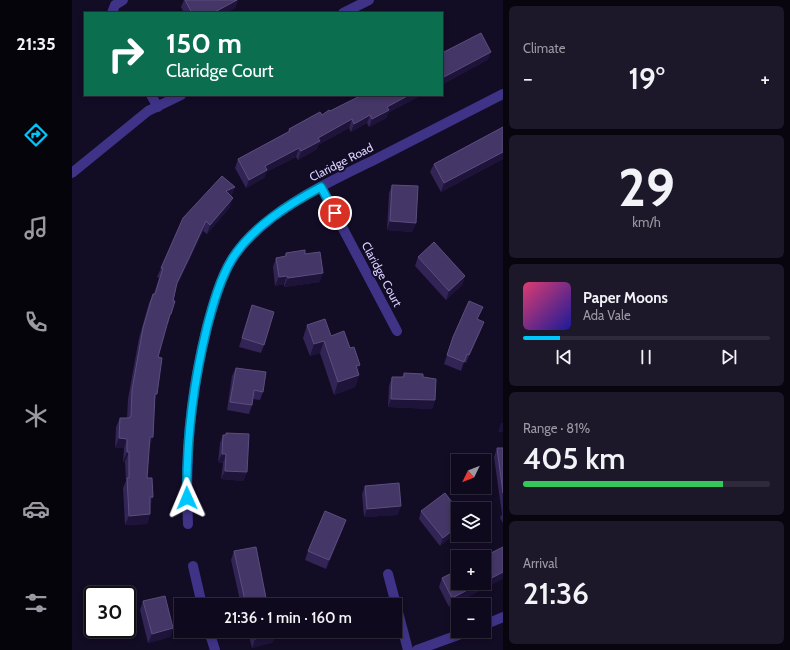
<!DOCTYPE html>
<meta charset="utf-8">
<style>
:root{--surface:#0e091c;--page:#1c1729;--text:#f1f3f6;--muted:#9b9aa3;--line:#2e2a3b;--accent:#00c7fb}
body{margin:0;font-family:Cabin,sans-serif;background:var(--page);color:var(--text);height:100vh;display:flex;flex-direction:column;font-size:15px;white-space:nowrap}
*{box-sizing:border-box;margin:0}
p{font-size:13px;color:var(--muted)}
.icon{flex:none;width:22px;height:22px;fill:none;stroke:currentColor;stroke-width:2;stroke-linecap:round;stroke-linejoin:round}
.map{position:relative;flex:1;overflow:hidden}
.drawer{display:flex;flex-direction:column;gap:6px;padding:6px;background:#08050f;width:287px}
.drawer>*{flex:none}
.banner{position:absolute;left:12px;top:12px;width:359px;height:84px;border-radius:0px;box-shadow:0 2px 6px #0003,0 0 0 1px var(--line);background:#0b6e4f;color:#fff;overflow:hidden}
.needle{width:26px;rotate:227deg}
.buttons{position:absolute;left:379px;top:454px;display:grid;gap:8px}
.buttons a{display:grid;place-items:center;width:40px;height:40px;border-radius:0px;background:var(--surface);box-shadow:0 2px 6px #0003,0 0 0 1px var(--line);font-size:20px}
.speed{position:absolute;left:12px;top:586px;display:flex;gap:8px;font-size:20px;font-weight:700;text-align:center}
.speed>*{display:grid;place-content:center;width:52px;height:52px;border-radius:50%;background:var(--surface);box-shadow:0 2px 6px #0003,0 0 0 1px var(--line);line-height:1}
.speed .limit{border:2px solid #111;border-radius:6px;background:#fff;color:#111}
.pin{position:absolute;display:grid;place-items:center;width:34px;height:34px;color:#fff;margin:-17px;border:2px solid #fff;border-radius:50%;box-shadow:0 1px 4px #0007}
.me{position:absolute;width:44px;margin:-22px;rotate:359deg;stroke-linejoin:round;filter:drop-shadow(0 0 3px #0008)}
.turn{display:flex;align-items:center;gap:14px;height:84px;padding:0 16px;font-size:18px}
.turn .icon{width:52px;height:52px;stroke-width:2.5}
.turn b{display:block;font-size:28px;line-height:34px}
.big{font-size:30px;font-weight:600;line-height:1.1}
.drawer .tile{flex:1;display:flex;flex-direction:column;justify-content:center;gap:6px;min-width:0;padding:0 14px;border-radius:6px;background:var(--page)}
.drawer .dial{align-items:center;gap:0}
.dial b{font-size:52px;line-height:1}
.song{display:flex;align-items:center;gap:12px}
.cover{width:48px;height:48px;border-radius:6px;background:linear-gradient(135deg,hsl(340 70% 55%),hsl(240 70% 35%))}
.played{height:4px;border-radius:2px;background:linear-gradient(90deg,var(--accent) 15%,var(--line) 15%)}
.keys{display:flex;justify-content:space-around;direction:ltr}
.heat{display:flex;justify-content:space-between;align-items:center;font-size:22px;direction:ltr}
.charge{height:6px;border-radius:3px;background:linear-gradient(90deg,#34c759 81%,var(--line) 0)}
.trip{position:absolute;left:102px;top:598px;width:228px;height:40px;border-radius:0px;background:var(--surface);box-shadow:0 2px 6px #0003,0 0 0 1px var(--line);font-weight:600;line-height:40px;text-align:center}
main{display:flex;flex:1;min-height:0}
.dock{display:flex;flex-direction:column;width:72px;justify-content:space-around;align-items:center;background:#06040b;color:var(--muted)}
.dock .icon{width:28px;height:28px}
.dock .current{color:var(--accent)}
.dock b{font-size:18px;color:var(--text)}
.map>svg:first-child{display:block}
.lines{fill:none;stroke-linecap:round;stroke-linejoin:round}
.minor{stroke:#3f3388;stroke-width:10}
.wall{fill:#322454}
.shaded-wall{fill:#1e1339}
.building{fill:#443666;stroke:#5b4e7e}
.route-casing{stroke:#0081a3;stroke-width:10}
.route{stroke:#00c7fb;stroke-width:7}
.labels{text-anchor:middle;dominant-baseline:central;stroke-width:4;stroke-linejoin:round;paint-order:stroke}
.street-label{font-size:12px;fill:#dad0ff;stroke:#130c25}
</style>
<main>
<nav class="dock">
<b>21:35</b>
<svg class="icon current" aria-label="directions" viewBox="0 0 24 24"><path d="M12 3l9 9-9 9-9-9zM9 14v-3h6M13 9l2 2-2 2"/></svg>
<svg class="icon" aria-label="music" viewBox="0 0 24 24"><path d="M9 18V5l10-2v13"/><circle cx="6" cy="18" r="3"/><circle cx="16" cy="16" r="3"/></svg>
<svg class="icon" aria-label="phone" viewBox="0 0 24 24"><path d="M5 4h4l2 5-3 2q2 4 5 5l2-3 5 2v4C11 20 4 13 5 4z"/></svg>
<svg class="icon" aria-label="climate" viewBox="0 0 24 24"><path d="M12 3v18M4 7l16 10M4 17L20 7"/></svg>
<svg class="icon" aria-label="car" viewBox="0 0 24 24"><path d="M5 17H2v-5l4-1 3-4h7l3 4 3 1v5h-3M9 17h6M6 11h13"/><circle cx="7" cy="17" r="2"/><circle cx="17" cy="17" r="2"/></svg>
<svg class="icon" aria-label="filters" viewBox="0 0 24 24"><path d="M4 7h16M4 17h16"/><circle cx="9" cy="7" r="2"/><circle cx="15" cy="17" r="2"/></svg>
</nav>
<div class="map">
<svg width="431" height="650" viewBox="0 0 431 650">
<rect width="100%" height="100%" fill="#130c25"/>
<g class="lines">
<g class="minor">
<path d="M40 13 43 5 51 0"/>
<path d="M271 13 297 0"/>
<path d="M79 95 86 107"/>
<path d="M0 173 76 111 109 95"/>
<path d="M249 187 325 331"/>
<path d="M116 524C113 454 118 395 135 327 143 299 150 269 169 247 204 206 255 183 302 160 345 138 388 116 431 94"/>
<path d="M121 566 130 605"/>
<path d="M316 574 336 650"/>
<path d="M412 625 431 617"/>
<path d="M137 631 143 650"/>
<path d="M345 650 397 631"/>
</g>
</g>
<g class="wall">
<path d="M112 0H166L163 8 154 13H112L109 7Z"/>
<path d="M258 111 316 113 314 118 297 127 295 123 279 132 277 128 246 145 245 149 226 160 224 157 194 172 192 178 174 188 163 168 166 159 216 132 217 129 250 115Z"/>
<path d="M431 127V159L369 192 358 172 362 164Z"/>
<path d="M320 185 344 223 340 232 315 230 317 193Z"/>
<path d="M163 187 159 196 158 207 135 234 131 231 104 287 101 301 99 314 96 324 95 323 86 357 82 402 81 437 77 447 75 478 81 497 78 506V514L75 524 53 525 51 488 54 481 53 462H51L52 448H43L44 427 48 418H55L56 399 67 338 77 303 81 294H82L87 278 85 277 89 268Z"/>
<path d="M214 253 233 254 248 282 212 287V284L203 286 201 267 204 258 212 257Z"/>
<path d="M346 257 393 276 390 285 374 300 343 266Z"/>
<path d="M180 305 192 345 189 353 167 347Z"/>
<path d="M406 319 409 330 394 363 392 362 389 371 372 364 381 337Z"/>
<path d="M235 325 259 336 278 348 288 365 286 371 287 375 283 387 262 395 248 353 238 356 231 338Z"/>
<path d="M164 368 191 392 188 400 181 399 180 405 177 414 155 410 160 376Z"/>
<path d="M332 373 351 377 363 400 360 409 316 407 317 386 320 377H330Z"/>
<path d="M154 433 175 472 171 481 149 479 151 463 146 462 148 443 151 435H154Z"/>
<path d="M425 448H431V523L428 518 430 514 422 457Z"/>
<path d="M293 486 326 515 292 517 290 494Z"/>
<path d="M386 510V531L368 546 347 519 349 511Z"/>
<path d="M271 529 254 569 233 560 236 551Z"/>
<path d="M431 547 377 607 367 587 370 578Z"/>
<path d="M162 551 195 603V605H169L159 560Z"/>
<path d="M71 601 101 628 98 637 76 643 68 610Z"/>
<path d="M178 631H204L201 642 180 648 177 636Z"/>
<path d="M241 631H276L243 637Z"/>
</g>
<g class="shaded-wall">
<path d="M165 0H166L163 8 154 13H141Z"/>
<path d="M419 52 416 60 370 85V78Z"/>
<path d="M337 95H351L316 113 314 118 297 127 300 119 315 107Z"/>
<path d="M298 115 295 123 279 132 282 124Z"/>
<path d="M280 119 277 128 246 145 245 149 226 160 229 151 246 138Z"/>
<path d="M227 148 224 157 194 172 192 178 174 188 177 180 193 166Z"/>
<path d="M431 152V159L369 192 372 183Z"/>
<path d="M163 187 159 196 154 191Z"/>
<path d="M161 198 158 207 135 234 138 225Z"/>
<path d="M134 221 131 231 102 292 105 283 117 258Z"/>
<path d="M318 221 344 223 340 232 315 230Z"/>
<path d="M251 273 248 282 212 287 216 278Z"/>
<path d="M215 276 212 284 203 286 207 277Z"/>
<path d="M393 276 390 285 374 300 377 291Z"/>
<path d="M412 322 409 330 394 363 397 355Z"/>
<path d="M252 341 248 353 238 356 242 344Z"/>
<path d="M288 365 284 376 287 375 283 387 262 395 266 382 284 366Z"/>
<path d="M83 394H85L82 403Z"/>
<path d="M319 399 363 400 360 409 316 407Z"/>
<path d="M429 423H431V432H426Z"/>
<path d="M78 437H81L77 447 74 446Z"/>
<path d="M47 438 55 439 52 448H43Z"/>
<path d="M55 452H57L53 462H51Z"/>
<path d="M150 454H154L151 463 146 462Z"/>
<path d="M153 471 175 472 171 481 149 479Z"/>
<path d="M78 497H81L78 507Z"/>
<path d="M329 506 326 515 292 517 295 509Z"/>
<path d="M78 514 75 524 53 525 57 516Z"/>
<path d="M274 520 271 529 254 569 257 560Z"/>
<path d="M386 526V531L368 546 371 538Z"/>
<path d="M431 572V579L377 607 380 598 409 583H412V582Z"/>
<path d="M101 628 98 637 76 643 80 634Z"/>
<path d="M245 631H276L243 637Z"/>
<path d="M204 633 201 642 180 648 183 639Z"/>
</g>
<g class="building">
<path d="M113 0H165L141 13H120Z"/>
<path d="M409 33 419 52 370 78V53Z"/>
<path d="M290 95H337L315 107 317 110 300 119 298 115 282 124 280 119 246 138 248 141 229 151 227 148 193 166 195 170 177 180 166 159 218 131 217 129 248 112 250 115 257 110 258 111Z"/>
<path d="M431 127V152L372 183 362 164Z"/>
<path d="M150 176 163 187 154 191 161 198 138 225 134 221 117 258 105 283 101 301H103L99 314H98L86 357 90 358 85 394H83L81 437H78L75 478H80L81 497H78V514L57 516 55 478H57V452H55V439L47 438 48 418H57L59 416 60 390 71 328 81 294H83L91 268H89L111 218Z"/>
<path d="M320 185 346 186 344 223 318 221Z"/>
<path d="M362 242 393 276 377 291 346 257Z"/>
<path d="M233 250V254L248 252 251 273 216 278 215 276 207 277 204 258 214 256V253Z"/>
<path d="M397 301 411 307 405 319 412 322 397 355 395 354 392 362 375 355 381 337Z"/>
<path d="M180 305 202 312 192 345 170 338Z"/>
<path d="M253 319 259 336 272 331 278 348 282 347 288 365 284 366 287 375 266 382 252 341 242 344 235 325Z"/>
<path d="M164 368 194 372 191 392 182 390 180 405 158 402Z"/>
<path d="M332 373 351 374V377L364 379 363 400 319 399 320 377H332Z"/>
<path d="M154 433 177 434 175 472 153 471 154 454H150L151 435H154Z"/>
<path d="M425 448H431V493Z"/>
<path d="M327 483 329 506 295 509 293 486Z"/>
<path d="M373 493 386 510V526L371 538 349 511Z"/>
<path d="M253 511 274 520 257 560 236 551Z"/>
<path d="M184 547 195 603 189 605H174L162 551Z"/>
<path d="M431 547V572L412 582V557H411Z"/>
<path d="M386 570V583H409L380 598 370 578Z"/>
<path d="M93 596 101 628 80 634 71 601Z"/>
<path d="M275 600 276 605H248Z"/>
<path d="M181 631H204V633L183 639Z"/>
</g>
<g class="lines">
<g class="route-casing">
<path id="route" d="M115 498C114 440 121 384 135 327 141 304 148 279 160 259 180 227 217 204 249 187L263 213"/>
</g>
<use href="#route" class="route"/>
</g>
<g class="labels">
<g class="street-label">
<text transform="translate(269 162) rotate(-27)">Claridge Road</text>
<text transform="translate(310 274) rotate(62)">Claridge Court</text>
</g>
</g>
</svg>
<div class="buttons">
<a><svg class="needle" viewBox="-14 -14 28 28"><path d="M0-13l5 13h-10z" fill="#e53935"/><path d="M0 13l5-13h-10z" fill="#9b9aa3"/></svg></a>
<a><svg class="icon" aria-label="layers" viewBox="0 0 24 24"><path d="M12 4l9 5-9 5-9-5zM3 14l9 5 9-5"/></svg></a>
<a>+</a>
<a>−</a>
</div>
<div class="speed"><div class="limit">30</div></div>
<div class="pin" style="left:263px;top:213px;background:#d93025"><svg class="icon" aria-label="arrive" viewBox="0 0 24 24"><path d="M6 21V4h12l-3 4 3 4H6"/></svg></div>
<svg class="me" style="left:115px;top:498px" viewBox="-20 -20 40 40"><path d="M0-17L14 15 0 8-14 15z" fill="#00c7fb" stroke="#fff" stroke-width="4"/></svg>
<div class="trip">21:36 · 1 min · 160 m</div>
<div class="banner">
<div class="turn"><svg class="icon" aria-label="right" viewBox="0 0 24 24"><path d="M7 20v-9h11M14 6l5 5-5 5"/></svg><div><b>150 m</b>Claridge Court</div></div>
</div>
</div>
<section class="drawer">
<div class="tile"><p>Climate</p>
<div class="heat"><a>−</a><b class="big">19°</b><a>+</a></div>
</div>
<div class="tile dial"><b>29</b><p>km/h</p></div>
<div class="tile">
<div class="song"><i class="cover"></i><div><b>Paper Moons</b><p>Ada Vale</p></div></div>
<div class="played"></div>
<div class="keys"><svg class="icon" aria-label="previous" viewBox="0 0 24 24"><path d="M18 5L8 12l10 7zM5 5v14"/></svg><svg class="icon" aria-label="pause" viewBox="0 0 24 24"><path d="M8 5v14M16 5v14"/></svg><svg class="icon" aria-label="next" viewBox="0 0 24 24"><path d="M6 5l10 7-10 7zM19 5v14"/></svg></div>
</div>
<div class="tile"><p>Range · 81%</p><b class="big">405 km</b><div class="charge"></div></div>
<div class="tile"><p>Arrival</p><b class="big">21:36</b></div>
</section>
</main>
